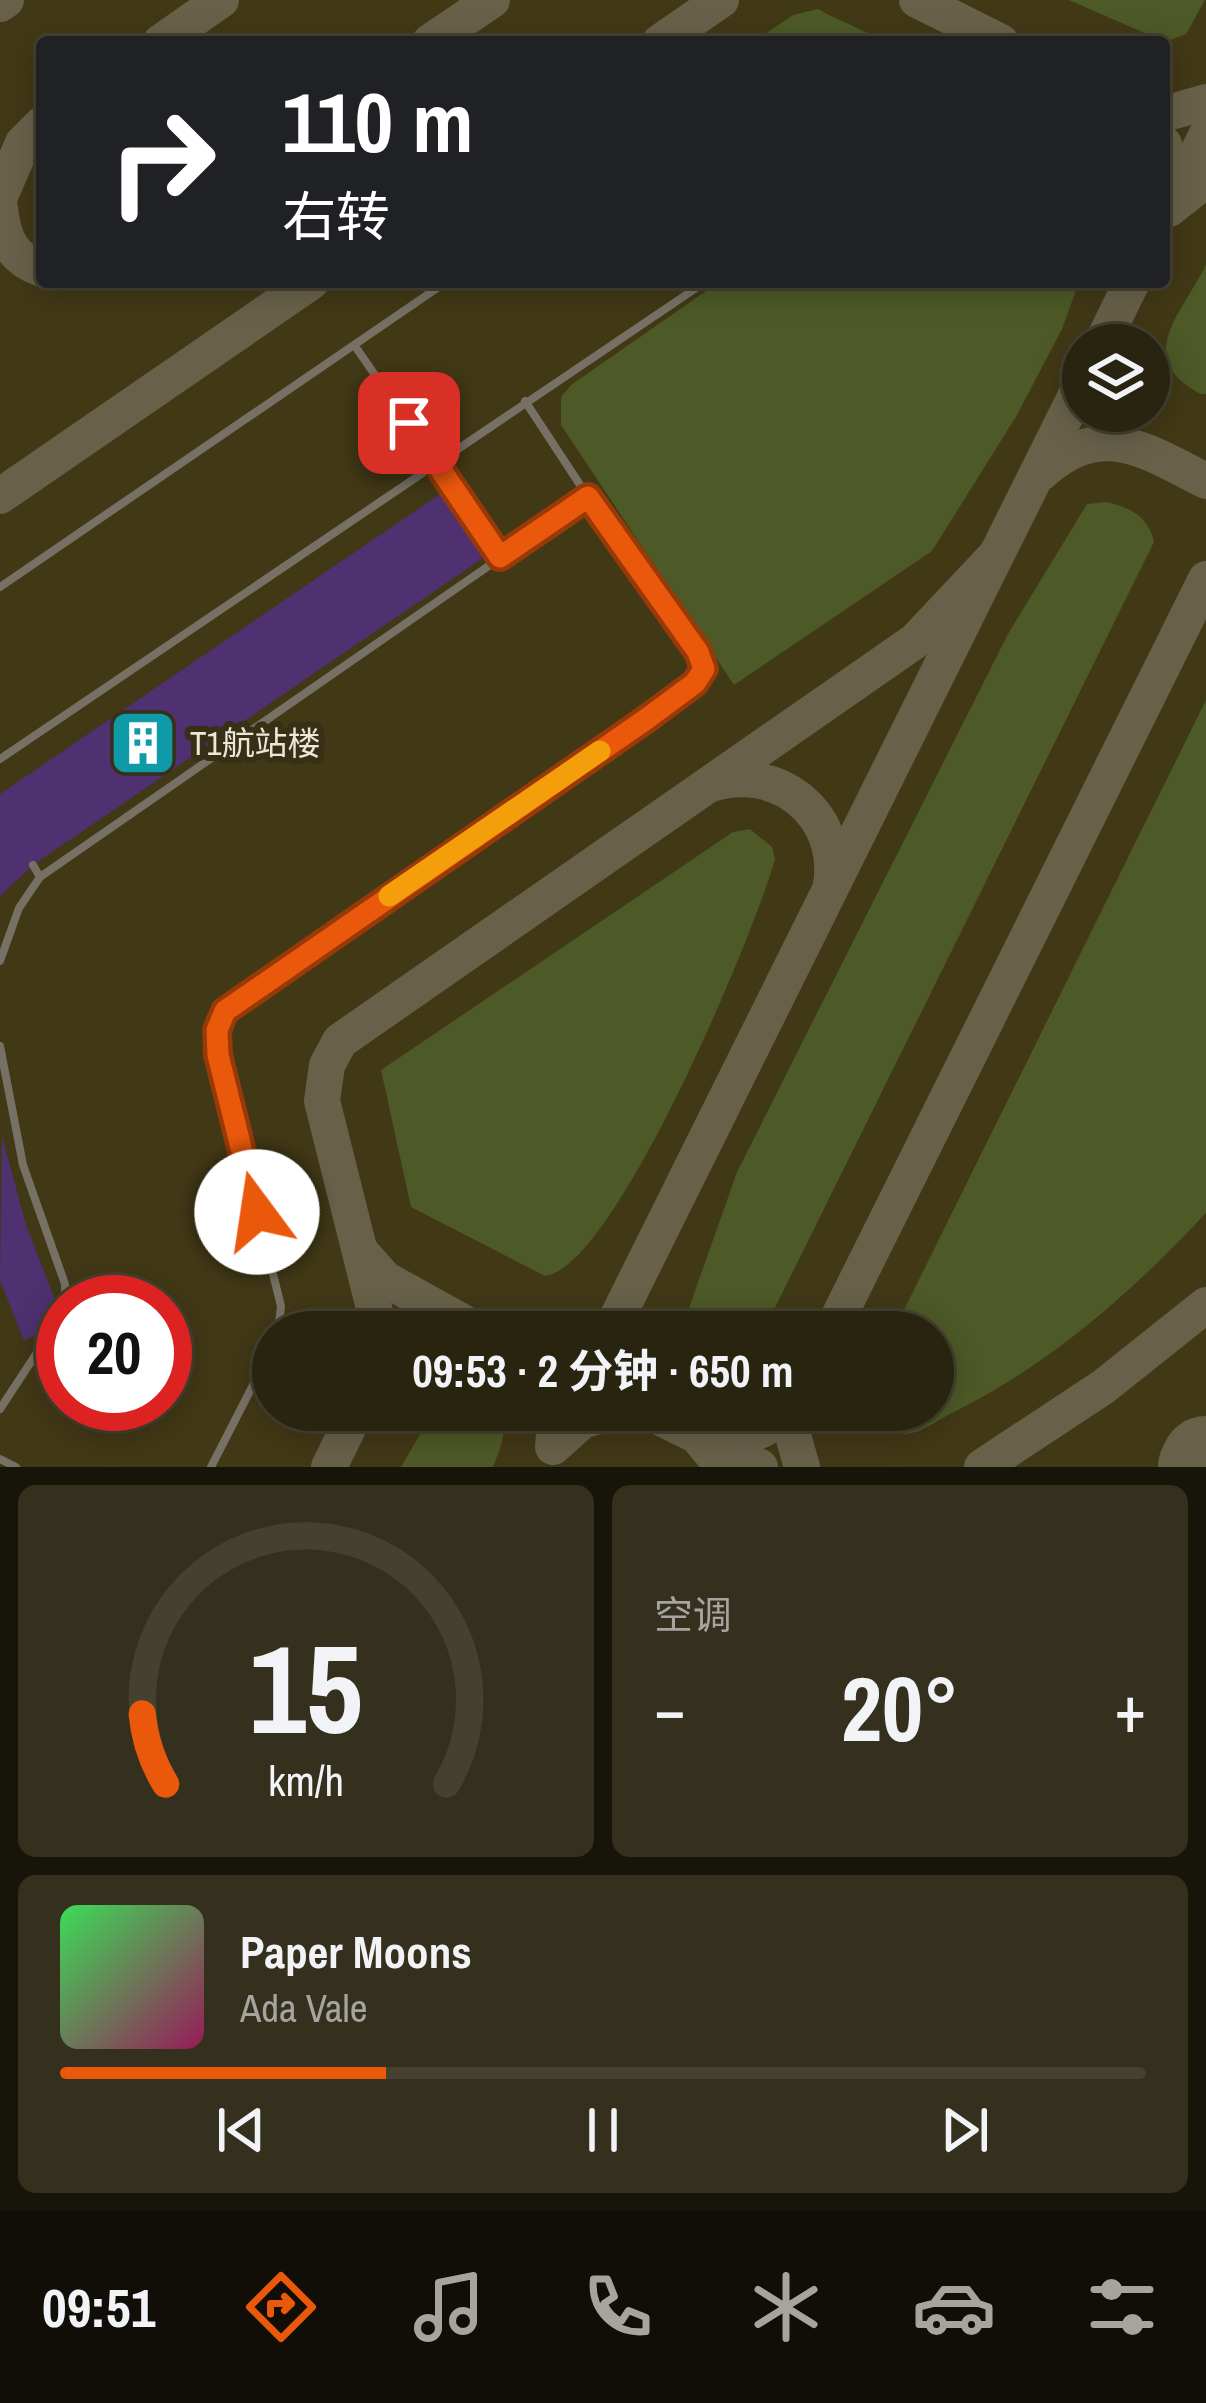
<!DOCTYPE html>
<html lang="zh">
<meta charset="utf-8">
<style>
:root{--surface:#292410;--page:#35301e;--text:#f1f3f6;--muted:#a5a49f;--line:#454130;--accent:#ea580c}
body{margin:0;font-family:"Archivo Narrow","Noto Sans SC",sans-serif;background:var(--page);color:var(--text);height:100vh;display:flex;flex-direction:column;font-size:45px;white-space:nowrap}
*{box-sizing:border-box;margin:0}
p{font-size:39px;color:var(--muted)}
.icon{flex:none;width:66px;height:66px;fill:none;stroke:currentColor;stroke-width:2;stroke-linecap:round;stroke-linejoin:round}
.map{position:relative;height:1467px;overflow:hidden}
.panel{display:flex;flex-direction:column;gap:18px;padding:18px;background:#171409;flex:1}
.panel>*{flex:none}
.guide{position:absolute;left:36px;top:36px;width:1134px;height:252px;border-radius:12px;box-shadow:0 6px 30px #0003,0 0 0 3px var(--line);background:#202124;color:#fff;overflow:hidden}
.controls{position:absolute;left:1062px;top:324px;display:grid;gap:24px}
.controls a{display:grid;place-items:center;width:108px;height:108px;border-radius:50%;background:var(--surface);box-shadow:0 6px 30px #0003,0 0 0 3px var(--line);font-size:60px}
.speed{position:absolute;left:36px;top:1275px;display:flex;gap:24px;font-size:60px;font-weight:700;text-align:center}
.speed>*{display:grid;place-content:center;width:156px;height:156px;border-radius:50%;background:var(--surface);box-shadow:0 6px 30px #0003,0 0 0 3px var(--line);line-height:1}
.speed .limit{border:18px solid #d22;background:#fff;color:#111}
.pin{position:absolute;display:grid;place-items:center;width:102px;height:102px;color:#fff;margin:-51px;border-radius:24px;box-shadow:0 6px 18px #0006}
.me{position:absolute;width:132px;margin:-66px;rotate:346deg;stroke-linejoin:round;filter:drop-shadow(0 0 9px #0008)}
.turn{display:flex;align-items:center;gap:42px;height:252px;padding:0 48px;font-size:54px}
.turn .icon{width:156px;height:156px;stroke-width:2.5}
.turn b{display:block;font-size:84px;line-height:102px}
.big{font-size:90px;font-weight:700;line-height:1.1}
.panel .card{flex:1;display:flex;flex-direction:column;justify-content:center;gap:18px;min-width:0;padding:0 42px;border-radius:18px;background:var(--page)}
.panel .dial{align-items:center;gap:0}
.dial svg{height:312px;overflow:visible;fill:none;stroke:var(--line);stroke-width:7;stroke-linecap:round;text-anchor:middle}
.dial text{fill:var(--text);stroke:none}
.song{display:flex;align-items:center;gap:36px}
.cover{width:144px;height:144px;border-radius:18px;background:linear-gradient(135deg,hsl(130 70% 55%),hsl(330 70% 35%))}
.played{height:12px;border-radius:6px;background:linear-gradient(90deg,var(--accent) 30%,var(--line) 30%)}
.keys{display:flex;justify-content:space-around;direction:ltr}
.heat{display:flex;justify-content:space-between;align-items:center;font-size:66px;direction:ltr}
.panel .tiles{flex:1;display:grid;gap:18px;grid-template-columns:1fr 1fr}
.card:last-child{grid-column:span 2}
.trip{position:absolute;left:252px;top:1311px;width:702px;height:120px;border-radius:60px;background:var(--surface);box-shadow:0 6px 30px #0003,0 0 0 3px var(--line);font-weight:700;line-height:120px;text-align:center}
.tabs{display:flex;height:192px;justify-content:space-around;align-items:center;background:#100e06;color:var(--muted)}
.tabs .icon{width:84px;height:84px}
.tabs .current{color:var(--accent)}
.tabs b{font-size:54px;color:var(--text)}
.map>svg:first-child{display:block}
.built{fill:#413816;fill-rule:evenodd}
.green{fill:#4d5926}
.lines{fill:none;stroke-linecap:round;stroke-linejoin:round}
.taxiway{stroke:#68614a;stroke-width:36}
.runway{stroke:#68614a;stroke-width:90}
.building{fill:#4f3071}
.lane{stroke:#777165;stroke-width:8}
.route-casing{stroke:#983908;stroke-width:30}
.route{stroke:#ea580c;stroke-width:21}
.slow{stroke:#f59e0b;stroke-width:21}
.labels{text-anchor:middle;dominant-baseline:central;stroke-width:12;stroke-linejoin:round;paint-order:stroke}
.poi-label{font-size:33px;fill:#ece7d8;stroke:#373016;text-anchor:start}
</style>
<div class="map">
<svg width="1206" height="1467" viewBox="0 0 1206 1467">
<rect width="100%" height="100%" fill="#373016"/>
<path class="built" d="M0 0H1206V1467H0ZM42 42H1164V282H42ZM1083 345H1149V411H1083ZM63 1302H165V1404H63ZM273 1332H933V1410H273Z"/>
<g class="green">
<path d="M1069 0H1205L1186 34 1165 42Z"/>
<path d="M818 9 827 14 887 42H753L793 15Z"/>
<path d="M1206 265V394H1201C1134 359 1179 317 1206 265Z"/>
<path d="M719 282H1079L1062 329 1017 415 932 551 734 685 561 425V397L571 385Z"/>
<path d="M1106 502C1130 507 1149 517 1154 542L763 1332H685L684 1322 737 1172 1008 634 1087 504Z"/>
<path d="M1206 700V1213C1132 1292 1051 1364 954 1412 941 1418 926 1430 912 1433 893 1437 876 1424 866 1410H933V1332H893Z"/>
<path d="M750 829 772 847 775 859C755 932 615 1268 545 1276L411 1207 381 1070 733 832Z"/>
<path d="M434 1410H493C511 1427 501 1447 493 1467H401Z"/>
</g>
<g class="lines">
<g class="taxiway">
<path d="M917 0 1001 42"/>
<path d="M0 4 6 0"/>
<path d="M161 42 221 0"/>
<path d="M430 42 492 0"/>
<path d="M660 42 721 0"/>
<path d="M1164 114 1206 102"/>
<path d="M1164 144 1173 173 1169 209 1206 180"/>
<path d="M0 196 23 143 42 124"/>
<path d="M1175 197 1206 136"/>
<path d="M0 208C3 238 12 259 42 269"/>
<path d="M1101 345 1132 282"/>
<path d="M1041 473C1102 418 1144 450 1206 481"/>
<path d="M0 496 311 282"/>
<path d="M711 784C778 763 842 814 831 885"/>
<path d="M361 1252 385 1279 477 1330"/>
<path d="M380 1332 322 1101 327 1065 340 1041 915 641 996 555"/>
<path d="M610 1332 1083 381"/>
<path d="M831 1332 1206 579"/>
<path d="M556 1410 553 1447 582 1421 618 1410"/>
<path d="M645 1410 760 1467"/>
<path d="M795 1410 792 1432 802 1467"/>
<path d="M329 1467 357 1410"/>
<path d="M723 1467 697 1436C733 1444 762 1437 788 1410"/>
<path d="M982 1467 1103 1387 1206 1305"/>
</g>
<path class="runway" d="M1203 1467 1206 1461"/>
</g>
<g class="building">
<path d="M446 490 489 554 33 865 0 896V794Z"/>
<path d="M2 1136 26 1225 63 1320 24 1341 0 1280Z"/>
</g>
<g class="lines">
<g class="lane">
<path d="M355 346 500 557"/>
<path d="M0 587 446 282"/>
<path d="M0 759 705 282"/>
<path d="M33 865 40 877"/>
<path d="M0 961 19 908 40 877 588 497 525 401"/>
<path d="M0 1046 23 1165 65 1284V1302"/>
<path d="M278 1332 281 1306 218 1055 220 1019 701 676 698 652 588 497"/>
<path d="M0 1409 63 1313"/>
<path d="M0 1459 16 1467"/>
<path d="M211 1467 273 1346"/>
</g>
</g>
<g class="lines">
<g class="route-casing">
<path id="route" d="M257 1212 218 1055 217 1030 225 1011 645 720 695 683 704 669 698 652 588 497 500 557 409 423"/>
</g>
<use href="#route" class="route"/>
<path class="slow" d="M389 896 600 751"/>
</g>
<defs>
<g id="building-square" transform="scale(3.45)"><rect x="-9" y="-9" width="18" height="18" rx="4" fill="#0f9aa8" stroke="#373016"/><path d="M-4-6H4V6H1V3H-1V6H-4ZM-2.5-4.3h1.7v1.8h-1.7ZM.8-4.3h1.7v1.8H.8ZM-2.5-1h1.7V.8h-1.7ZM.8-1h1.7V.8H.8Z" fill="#fff"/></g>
</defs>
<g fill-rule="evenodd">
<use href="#building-square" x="143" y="743"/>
</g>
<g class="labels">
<g class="poi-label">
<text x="190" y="743">T1航站楼</text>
</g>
</g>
</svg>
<div class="controls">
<a><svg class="icon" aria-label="layers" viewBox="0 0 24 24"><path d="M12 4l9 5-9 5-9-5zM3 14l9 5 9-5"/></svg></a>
</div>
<div class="speed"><div class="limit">20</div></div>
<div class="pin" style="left:409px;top:423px;background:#d93025"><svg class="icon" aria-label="arrive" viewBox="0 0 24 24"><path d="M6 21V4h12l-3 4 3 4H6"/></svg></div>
<svg class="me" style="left:257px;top:1212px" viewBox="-20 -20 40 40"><circle r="19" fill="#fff"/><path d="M0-13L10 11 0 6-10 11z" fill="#ea580c"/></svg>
<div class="trip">09:53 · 2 分钟 · 650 m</div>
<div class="guide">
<div class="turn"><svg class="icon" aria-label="right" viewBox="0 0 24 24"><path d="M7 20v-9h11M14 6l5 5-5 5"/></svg><div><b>110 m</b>右转</div></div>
</div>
</div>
<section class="panel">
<div class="tiles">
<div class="card dial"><svg viewBox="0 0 100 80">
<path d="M14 69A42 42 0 1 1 86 69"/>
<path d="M14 69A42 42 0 0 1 8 51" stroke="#ea580c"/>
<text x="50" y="56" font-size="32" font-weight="700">15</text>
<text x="50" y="72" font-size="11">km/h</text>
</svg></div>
<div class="card"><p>空调</p>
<div class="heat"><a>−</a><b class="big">20°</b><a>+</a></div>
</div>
<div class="card">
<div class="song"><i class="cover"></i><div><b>Paper Moons</b><p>Ada Vale</p></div></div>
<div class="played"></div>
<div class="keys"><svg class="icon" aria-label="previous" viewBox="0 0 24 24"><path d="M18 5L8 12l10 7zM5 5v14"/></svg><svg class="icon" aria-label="pause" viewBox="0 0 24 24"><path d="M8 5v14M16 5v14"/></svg><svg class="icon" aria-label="next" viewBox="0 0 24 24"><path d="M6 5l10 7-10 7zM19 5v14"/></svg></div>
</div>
</div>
</section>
<nav class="tabs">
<b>09:51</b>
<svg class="icon current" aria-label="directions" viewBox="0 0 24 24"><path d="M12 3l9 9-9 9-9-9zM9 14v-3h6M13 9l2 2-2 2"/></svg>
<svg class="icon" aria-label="music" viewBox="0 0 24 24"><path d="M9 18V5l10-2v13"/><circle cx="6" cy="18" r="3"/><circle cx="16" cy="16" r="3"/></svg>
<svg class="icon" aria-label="phone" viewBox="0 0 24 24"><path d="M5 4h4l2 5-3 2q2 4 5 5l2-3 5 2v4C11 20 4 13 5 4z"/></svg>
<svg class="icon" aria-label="climate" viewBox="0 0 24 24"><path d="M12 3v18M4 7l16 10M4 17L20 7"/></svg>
<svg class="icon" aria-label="car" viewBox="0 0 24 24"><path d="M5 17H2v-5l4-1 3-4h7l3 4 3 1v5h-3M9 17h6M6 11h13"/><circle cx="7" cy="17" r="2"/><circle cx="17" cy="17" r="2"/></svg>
<svg class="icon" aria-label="filters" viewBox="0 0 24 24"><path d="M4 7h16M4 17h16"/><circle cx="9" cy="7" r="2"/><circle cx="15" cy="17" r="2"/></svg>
</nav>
